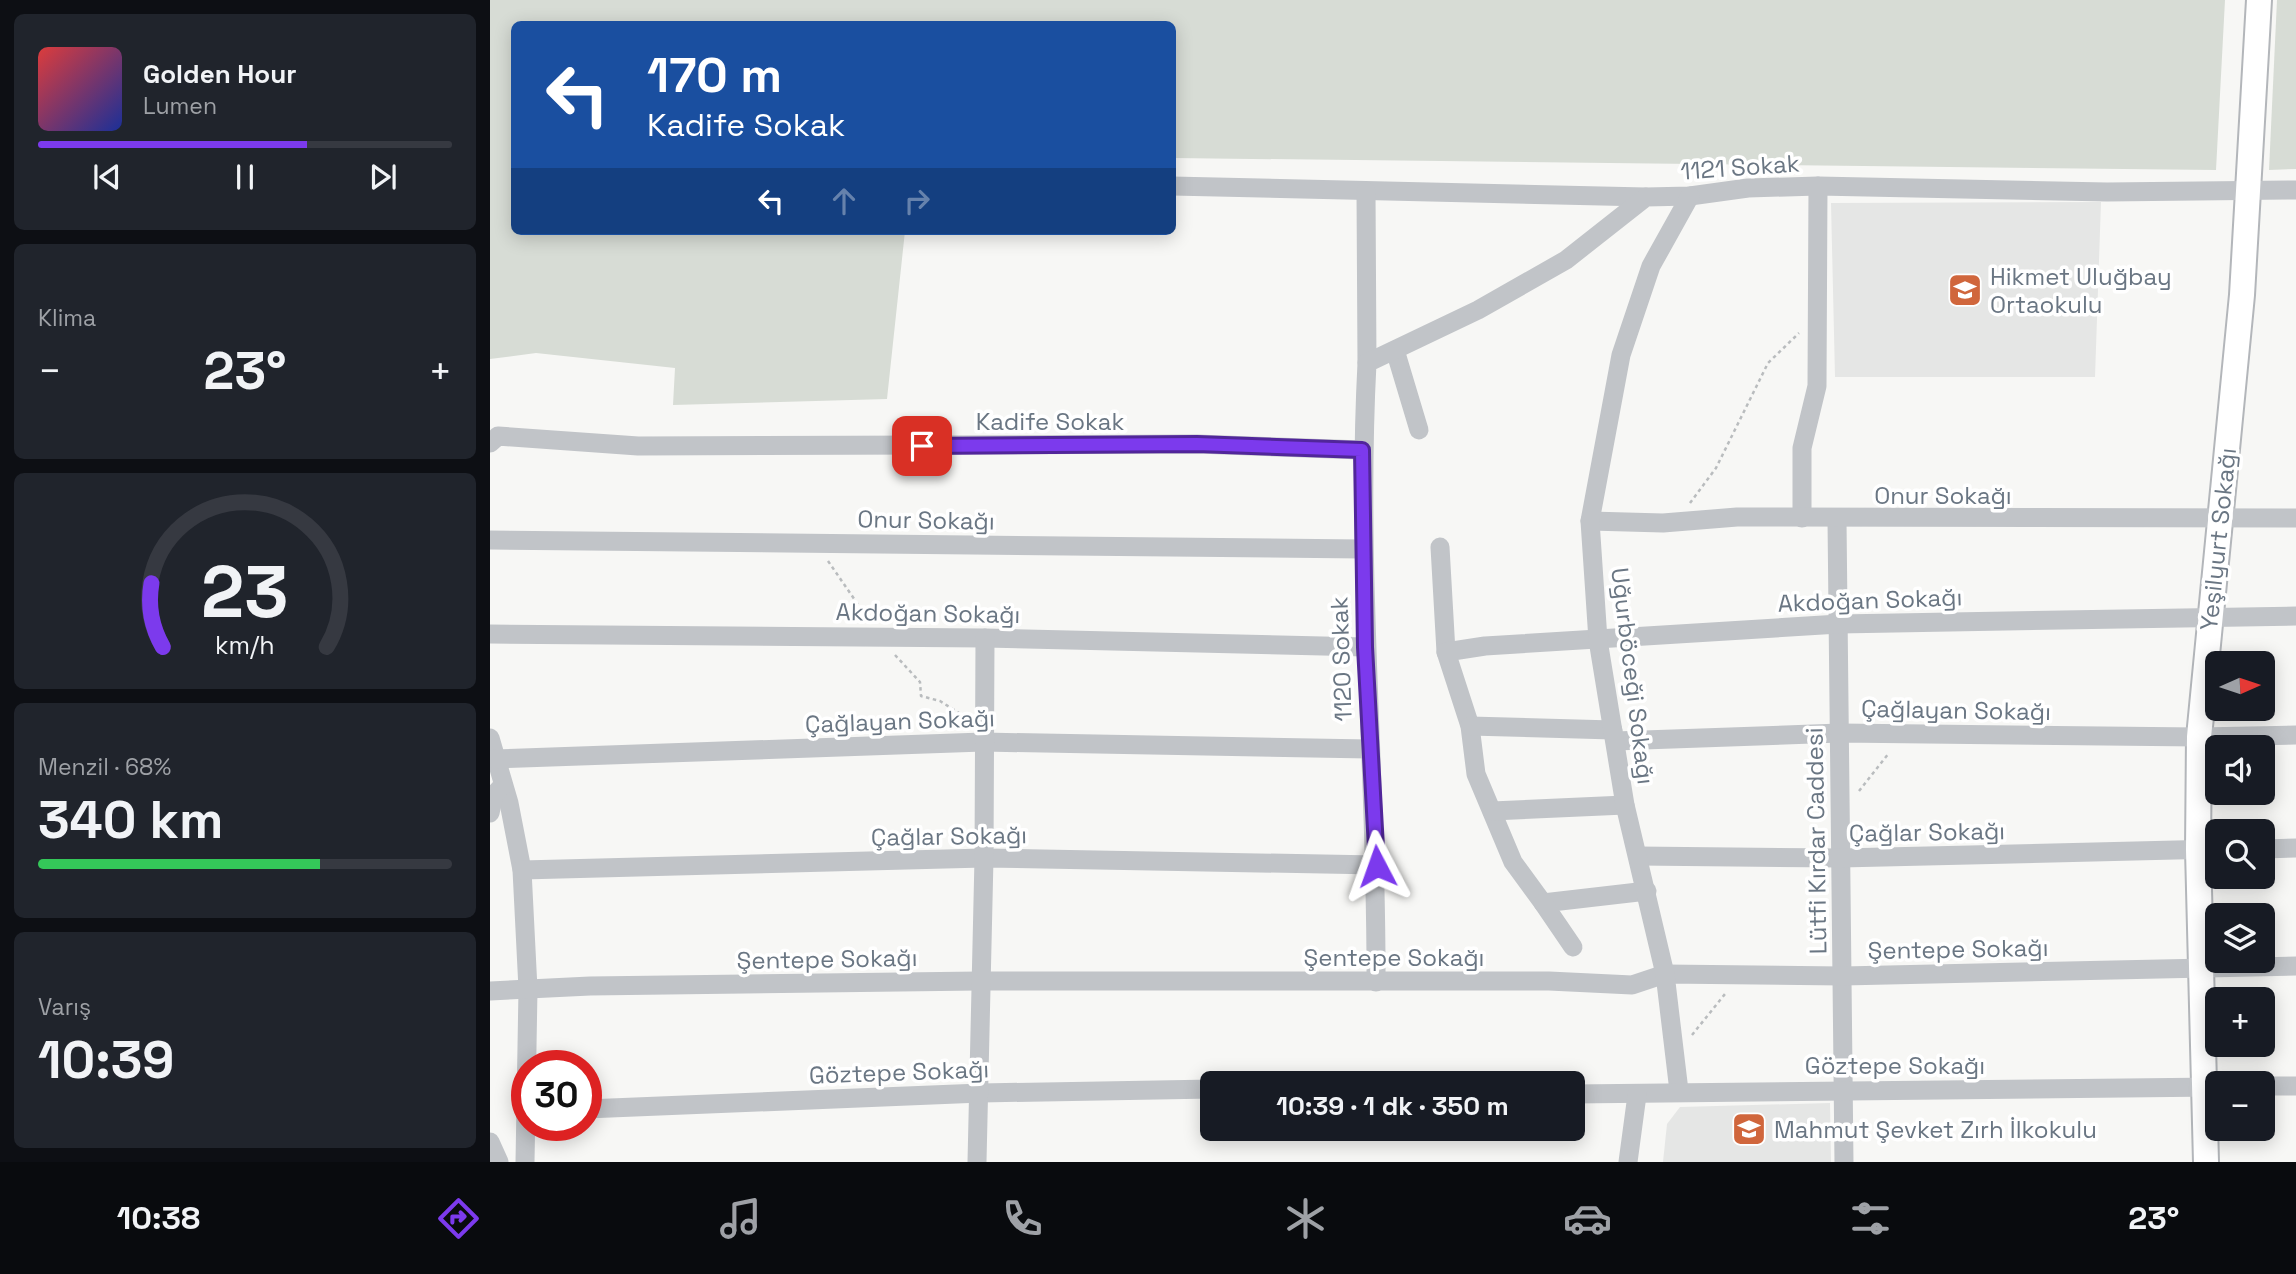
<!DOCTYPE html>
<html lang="tr">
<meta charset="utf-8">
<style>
:root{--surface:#171b24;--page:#20242c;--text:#f1f3f6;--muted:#9ea1a6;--line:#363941;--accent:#7c3aed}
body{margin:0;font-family:"Space Grotesk",sans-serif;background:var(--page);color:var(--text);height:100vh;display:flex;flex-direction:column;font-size:26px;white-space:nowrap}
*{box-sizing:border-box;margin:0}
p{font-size:23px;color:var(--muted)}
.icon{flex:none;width:38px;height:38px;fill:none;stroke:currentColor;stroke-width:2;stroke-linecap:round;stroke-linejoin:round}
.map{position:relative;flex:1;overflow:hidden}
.panel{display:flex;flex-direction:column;gap:14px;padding:14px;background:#0d0f14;width:490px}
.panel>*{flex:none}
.top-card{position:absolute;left:21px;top:21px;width:665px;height:214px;border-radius:10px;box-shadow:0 4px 18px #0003;background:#1a4fa0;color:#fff;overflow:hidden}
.needle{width:46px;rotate:87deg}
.fabs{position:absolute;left:1715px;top:651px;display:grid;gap:14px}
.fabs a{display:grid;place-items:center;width:70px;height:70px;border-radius:10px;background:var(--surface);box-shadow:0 4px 18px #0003;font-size:35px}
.speed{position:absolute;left:21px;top:1050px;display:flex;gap:14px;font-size:35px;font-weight:700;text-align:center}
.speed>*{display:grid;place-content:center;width:91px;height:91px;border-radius:50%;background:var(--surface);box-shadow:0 4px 18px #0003;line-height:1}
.speed .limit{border:10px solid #d22;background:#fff;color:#111}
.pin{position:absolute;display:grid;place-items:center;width:60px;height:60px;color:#fff;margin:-30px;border-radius:14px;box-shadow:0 4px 10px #0006}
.me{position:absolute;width:77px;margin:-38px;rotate:356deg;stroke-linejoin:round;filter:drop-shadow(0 0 5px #0008)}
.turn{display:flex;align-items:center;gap:24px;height:147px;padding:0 21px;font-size:32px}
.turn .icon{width:91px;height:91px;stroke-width:2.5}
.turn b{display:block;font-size:49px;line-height:60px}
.lanes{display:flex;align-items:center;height:66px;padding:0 21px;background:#0003;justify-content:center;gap:35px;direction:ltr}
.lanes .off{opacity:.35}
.big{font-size:52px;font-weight:700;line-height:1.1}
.panel .card{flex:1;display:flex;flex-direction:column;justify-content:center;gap:10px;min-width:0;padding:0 24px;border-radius:10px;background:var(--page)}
.panel .dial{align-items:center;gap:0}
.dial svg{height:182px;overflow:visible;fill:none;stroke:var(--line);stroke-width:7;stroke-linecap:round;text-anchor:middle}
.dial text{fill:var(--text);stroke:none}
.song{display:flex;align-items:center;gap:21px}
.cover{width:84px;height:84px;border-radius:10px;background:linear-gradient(135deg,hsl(0 70% 55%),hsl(230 70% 35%))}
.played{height:7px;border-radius:4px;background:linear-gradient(90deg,var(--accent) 65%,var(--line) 65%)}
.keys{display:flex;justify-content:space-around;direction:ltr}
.heat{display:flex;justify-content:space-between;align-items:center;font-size:38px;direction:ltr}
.charge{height:10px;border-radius:5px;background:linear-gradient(90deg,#34c759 68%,var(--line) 0)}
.trip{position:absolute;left:710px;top:1071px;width:385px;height:70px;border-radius:10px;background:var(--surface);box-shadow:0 4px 18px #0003;font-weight:700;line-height:70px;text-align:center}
.tabs{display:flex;height:112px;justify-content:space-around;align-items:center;background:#090b0e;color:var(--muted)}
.tabs .icon{width:49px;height:49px}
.tabs .active{color:var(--accent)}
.tabs b{font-size:32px;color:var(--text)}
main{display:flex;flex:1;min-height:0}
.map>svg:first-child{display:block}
.built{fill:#e5e6e5}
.green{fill:#d7dcd5}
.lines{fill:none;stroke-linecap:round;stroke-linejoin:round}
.major-casing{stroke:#b3b6ba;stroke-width:28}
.path{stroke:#b9bcbe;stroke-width:2.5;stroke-dasharray:3.5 3.5;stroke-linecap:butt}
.minor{stroke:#c1c4c8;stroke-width:19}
.major{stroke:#fff;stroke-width:24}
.route-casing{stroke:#51269a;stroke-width:18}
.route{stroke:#7c3aed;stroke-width:12}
.labels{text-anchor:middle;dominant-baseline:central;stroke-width:7;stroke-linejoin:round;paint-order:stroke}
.street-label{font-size:24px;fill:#6a7683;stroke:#fff}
.poi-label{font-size:24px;fill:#6a7683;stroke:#fff;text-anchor:start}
</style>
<main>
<section class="panel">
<div class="card">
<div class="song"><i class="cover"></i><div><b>Golden Hour</b><p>Lumen</p></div></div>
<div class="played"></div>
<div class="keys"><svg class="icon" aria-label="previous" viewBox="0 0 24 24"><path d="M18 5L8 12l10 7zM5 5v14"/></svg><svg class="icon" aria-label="pause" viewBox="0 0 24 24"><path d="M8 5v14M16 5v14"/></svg><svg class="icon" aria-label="next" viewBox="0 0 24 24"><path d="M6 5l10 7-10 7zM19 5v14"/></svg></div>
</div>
<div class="card"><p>Klima</p>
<div class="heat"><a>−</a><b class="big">23°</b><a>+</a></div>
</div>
<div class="card dial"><svg viewBox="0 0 100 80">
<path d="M14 69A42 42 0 1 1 86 69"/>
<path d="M14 69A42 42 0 0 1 9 41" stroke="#7c3aed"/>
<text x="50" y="56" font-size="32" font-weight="700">23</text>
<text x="50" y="72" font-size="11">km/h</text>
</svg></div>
<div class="card"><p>Menzil · 68%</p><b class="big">340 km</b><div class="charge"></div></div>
<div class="card"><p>Varış</p><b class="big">10:39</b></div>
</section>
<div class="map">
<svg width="1806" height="1162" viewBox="0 0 1806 1162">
<rect width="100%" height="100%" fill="#f7f7f5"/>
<g class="built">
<path d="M1611 202 1605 377H1345L1341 203Z"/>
<path d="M1340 1103 1341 1162H1173L1177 1124 1190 1107Z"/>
</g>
<g class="green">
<path d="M0 0H1735L1726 170 683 158 682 24H24V231H415L397 399 183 405 185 368 46 353 0 359Z"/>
<path d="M1787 0H1806V169L1779 170Z"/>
</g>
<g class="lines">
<g class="major-casing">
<path id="major" d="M1716 1162 1708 850 1709 737 1752 295 1769 0"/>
</g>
<g class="path">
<path d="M1200 503 1226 468 1278 363 1309 333"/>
<path d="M338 561 378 619"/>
<path d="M405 655 430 682 431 696 450 701 477 718"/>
<path d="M1369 791 1399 753"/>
<path d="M1202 1035 1235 994"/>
</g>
<g class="minor">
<path d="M682 186 1156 197"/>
<path d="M876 191 877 363"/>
<path d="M905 350 929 430"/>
<path d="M0 443 8 436 148 446 707 444 872 450"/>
<path d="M1312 518V448L1327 386 1328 186"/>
<path d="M1347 520 1354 1162"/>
<path d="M1100 521 1173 523 1247 517 1806 518"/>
<path d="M0 540 872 549"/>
<path d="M950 547 956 652 980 726 986 774 1023 862 1053 903 1157 891"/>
<path d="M0 634 495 638 875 647"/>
<path d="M956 652 995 646 1349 624 1806 616"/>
<path d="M980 726 1123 730"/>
<path d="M0 738 19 803 32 870 38 989 35 1162"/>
<path d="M1125 741 1350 733 1709 737 1806 735"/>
<path d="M5 759 493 742 879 749"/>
<path d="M1002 811 1135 805"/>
<path d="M0 813 4 795 13 785"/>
<path d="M1773 849 1806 848"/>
<path d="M1148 856 1351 858 1727 849"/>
<path d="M32 870 494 858 887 865"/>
<path d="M1053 903 1083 947"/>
<path d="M886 982C887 775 866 570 877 363L988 310 1076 260 1156 197 1200 196 1258 188 1328 186 1617 192 1806 190"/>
<path d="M0 991 100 986 489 981H1059L1142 985 1175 974 1353 976 1806 966"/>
<path d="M1773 1086H1806"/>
<path d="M1189 1091 1175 974 1135 805 1108 640 1100 521 1131 355 1161 266 1200 196"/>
<path d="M1083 1094 1727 1087"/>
<path d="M96 1109 491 1093 723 1089"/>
<path d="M0 1142 9 1162"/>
<path d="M487 1162 494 858 495 638"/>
<path d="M1138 1162 1147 1095"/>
</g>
<use href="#major" class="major"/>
</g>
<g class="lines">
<g class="route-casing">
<path id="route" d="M432 446 707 444 872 450 875 647 887 866"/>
</g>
<use href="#route" class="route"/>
</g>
<defs>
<g id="school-square" transform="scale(1.75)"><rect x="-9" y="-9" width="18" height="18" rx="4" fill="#d0663c" stroke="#fff"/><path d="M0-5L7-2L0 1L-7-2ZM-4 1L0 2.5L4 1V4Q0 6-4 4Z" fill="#fff"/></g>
</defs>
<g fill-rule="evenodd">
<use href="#school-square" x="1475" y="290"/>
<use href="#school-square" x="1259" y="1129"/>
</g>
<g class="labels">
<g class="street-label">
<text transform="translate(1250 167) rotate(-4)">1121 Sokak</text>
<text x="560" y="421">Kadife Sokak</text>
<text x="1453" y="495">Onur Sokağı</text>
<text transform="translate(436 520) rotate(1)">Onur Sokağı</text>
<text transform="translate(1728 539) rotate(-84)">Yeşilyurt Sokağı</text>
<text transform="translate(1380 600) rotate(-2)">Akdoğan Sokağı</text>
<text transform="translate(438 613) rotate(1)">Akdoğan Sokağı</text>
<text transform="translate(851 659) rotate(-92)">1120 Sokak</text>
<text transform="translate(1143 676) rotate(83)">Uğurböceği Sokağı</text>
<text transform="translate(1466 710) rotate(1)">Çağlayan Sokağı</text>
<text transform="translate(410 721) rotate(-2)">Çağlayan Sokağı</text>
<text transform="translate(1437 832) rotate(-1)">Çağlar Sokağı</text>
<text transform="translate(459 836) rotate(-1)">Çağlar Sokağı</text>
<text transform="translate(1326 841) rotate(-91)">Lütfi Kırdar Caddesi</text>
<text transform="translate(1468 949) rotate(-1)">Şentepe Sokağı</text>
<text x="904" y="957">Şentepe Sokağı</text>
<text transform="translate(337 959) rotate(-1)">Şentepe Sokağı</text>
<text x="1405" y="1065">Göztepe Sokağı</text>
<text transform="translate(409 1072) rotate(-2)">Göztepe Sokağı</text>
</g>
<g class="poi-label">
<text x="1500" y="276">Hikmet Uluğbay<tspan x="1500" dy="28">Ortaokulu</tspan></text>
<text x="1284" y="1129">Mahmut Şevket Zırh İlkokulu</text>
</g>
</g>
</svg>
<div class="fabs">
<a><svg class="needle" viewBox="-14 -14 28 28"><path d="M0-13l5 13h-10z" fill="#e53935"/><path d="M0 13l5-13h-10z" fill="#9ea1a6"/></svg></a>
<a><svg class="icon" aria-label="sound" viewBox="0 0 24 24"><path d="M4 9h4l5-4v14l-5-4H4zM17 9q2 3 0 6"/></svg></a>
<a><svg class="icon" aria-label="search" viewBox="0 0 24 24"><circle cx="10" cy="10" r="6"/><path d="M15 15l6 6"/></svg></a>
<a><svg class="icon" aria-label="layers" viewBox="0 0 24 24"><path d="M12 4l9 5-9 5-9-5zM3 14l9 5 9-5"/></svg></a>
<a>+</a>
<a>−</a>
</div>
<div class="speed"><div class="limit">30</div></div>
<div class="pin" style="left:432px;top:446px;background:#d93025"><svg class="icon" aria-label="arrive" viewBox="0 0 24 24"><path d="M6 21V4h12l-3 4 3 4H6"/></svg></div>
<svg class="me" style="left:887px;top:866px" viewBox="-20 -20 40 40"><path d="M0-17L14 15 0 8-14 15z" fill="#7c3aed" stroke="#fff" stroke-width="4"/></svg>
<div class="trip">10:39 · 1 dk · 350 m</div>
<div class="top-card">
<div class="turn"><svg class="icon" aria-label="left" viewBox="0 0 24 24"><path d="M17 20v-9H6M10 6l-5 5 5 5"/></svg><div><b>170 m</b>Kadife Sokak</div></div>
<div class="lanes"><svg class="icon" aria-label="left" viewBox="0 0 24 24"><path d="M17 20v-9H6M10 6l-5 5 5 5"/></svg><svg class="icon off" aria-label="ahead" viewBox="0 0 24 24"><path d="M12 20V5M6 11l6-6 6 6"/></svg><svg class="icon off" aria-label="right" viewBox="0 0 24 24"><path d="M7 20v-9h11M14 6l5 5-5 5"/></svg></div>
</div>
</div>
</main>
<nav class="tabs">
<b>10:38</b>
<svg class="icon active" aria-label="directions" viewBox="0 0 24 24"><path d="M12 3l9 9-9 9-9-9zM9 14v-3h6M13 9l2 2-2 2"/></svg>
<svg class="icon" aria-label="music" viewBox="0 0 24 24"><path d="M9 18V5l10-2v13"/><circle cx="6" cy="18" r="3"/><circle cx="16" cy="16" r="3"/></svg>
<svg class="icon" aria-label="phone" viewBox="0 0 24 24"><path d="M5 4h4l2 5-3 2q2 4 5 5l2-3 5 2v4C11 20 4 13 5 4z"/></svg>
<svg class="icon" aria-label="climate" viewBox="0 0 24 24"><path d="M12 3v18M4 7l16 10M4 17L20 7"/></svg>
<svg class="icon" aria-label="car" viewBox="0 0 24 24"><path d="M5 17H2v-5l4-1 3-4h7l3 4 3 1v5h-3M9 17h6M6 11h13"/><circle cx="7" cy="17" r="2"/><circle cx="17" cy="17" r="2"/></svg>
<svg class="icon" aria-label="filters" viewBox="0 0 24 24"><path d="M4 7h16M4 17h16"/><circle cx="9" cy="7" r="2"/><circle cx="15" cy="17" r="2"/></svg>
<b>23°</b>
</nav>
